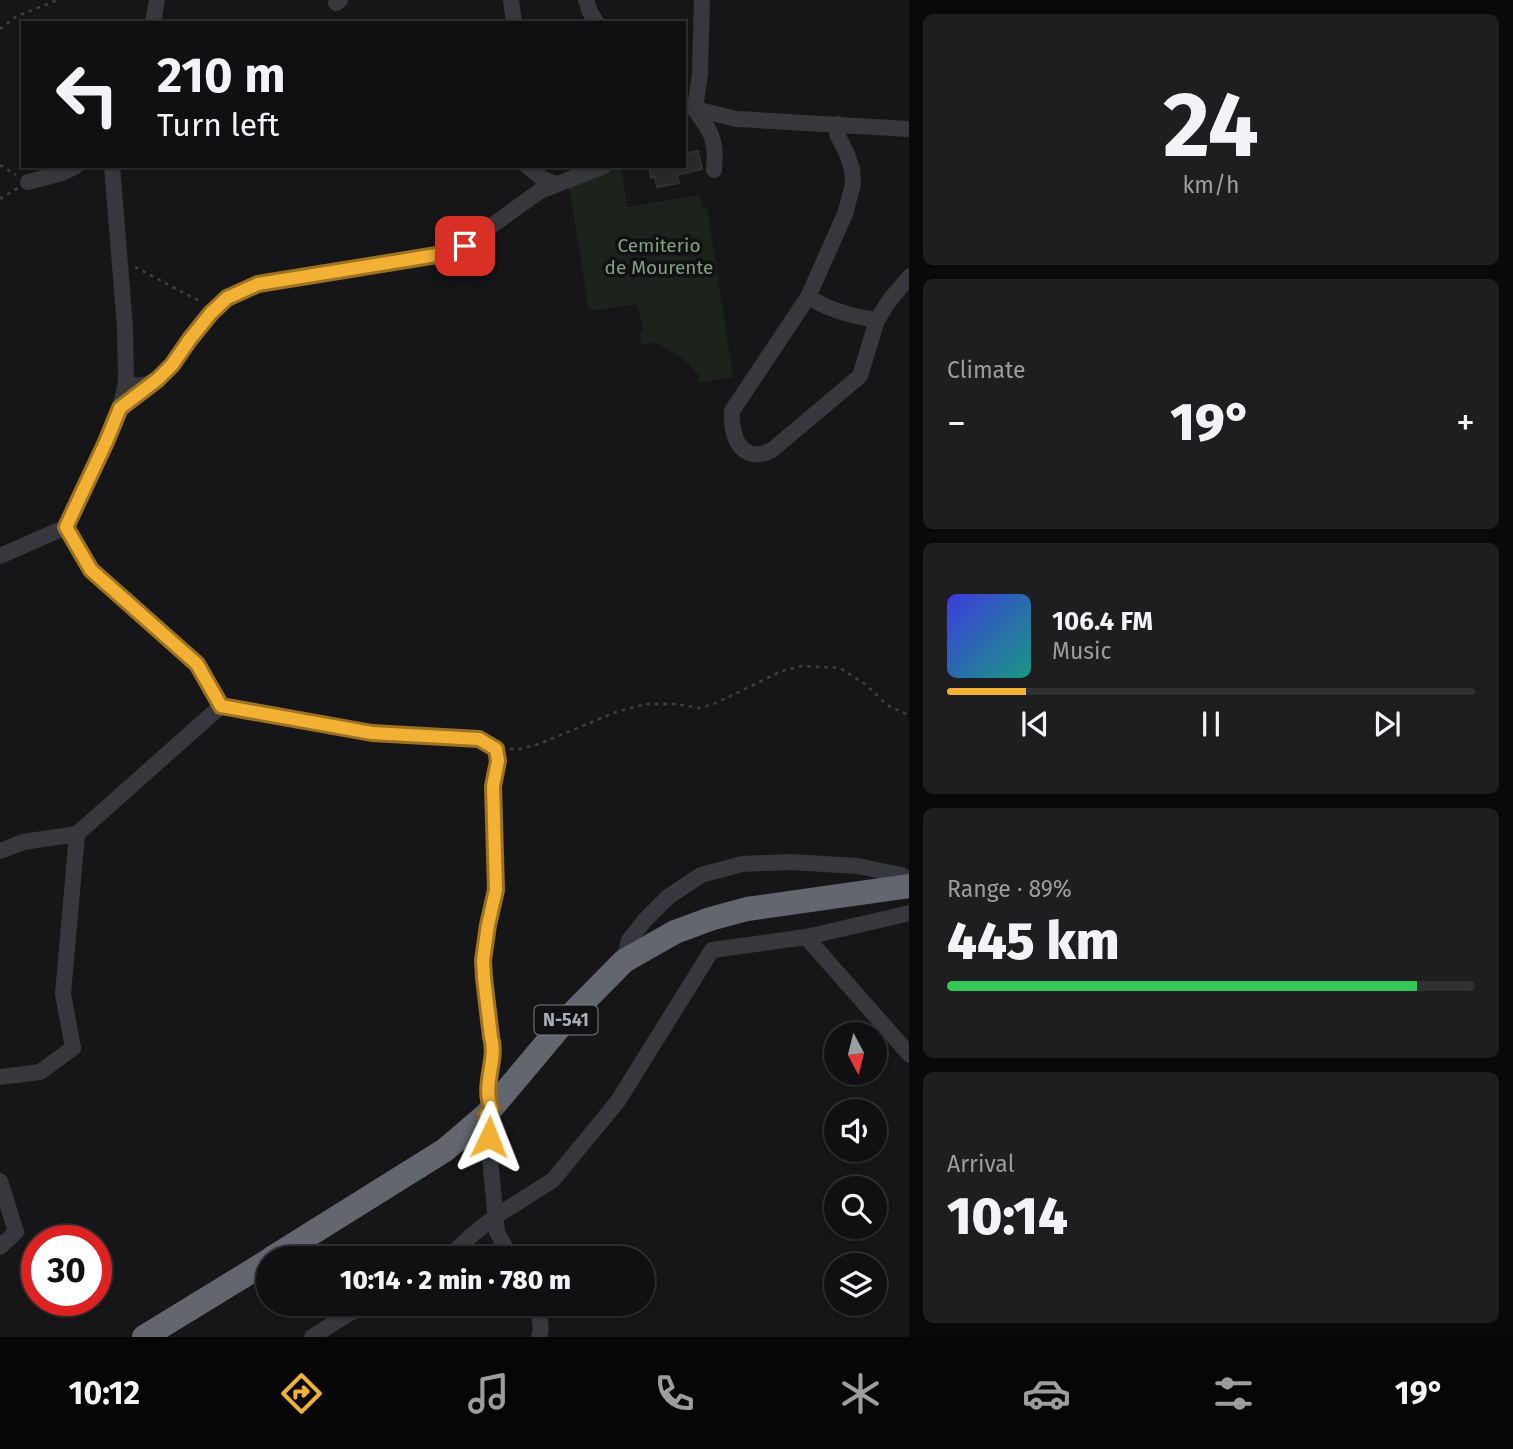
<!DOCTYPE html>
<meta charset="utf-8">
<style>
:root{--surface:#101012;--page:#1e1e20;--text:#f1f3f6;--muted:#9c9d9f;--line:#303032;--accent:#f2b134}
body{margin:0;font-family:"Fira Sans",sans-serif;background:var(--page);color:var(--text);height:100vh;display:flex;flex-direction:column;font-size:26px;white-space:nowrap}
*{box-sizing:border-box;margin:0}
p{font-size:23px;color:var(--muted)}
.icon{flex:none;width:38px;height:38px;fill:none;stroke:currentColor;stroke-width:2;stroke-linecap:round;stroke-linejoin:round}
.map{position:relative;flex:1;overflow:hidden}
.side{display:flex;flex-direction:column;gap:14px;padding:14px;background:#09090a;width:604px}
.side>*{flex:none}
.banner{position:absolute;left:21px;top:21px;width:665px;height:147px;border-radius:0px;box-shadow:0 2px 5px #0004,0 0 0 2px var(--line);background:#101012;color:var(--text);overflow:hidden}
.needle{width:46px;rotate:173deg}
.controls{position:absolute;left:824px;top:1022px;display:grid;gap:14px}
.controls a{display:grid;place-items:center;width:63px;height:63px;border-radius:50%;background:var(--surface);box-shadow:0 2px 5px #0004,0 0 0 2px var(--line);font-size:35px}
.speed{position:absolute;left:21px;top:1225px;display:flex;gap:14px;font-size:35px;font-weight:700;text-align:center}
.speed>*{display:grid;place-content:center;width:91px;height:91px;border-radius:50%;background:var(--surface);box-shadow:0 2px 5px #0004,0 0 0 2px var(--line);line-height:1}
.speed .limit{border:10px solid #d22;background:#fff;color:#111}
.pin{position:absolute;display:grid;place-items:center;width:60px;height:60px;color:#fff;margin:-30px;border-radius:14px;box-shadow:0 4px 10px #0006}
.me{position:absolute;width:77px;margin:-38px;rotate:2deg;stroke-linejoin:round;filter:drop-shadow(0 0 5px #0008)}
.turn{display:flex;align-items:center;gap:24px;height:147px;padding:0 21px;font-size:32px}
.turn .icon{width:91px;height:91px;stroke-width:2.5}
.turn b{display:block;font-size:49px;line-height:60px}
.big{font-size:52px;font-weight:800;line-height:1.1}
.side .widget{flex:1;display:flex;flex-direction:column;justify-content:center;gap:10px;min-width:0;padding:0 24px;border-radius:10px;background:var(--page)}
.side .dial{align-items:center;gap:0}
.dial b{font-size:91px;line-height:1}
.song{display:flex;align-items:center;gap:21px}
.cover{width:84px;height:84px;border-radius:10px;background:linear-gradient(135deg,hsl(240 70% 55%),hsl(170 70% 35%))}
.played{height:7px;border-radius:4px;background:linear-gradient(90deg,var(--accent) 15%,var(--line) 15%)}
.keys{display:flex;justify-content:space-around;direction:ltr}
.heat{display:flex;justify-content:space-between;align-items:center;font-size:38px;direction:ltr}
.charge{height:10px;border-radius:5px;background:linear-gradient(90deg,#34c759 89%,var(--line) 0)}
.trip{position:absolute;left:256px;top:1246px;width:399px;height:70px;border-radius:35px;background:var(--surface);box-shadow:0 2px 5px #0004,0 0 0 2px var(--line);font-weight:800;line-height:70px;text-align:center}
.menu{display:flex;height:112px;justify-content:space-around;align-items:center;background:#060607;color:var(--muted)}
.menu .icon{width:49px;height:49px}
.menu .selected{color:var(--accent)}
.menu b{font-size:32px;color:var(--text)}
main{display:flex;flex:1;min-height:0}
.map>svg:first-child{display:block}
.green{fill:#1c231d}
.building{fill:#29292c;stroke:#303034;stroke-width:2}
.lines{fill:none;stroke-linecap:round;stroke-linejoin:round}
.path{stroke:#3d3f44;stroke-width:2.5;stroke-dasharray:3.5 5;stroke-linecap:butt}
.minor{stroke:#37383d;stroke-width:16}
.highway{stroke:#63666e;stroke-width:24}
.route-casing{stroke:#9d7322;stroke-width:18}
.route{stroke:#f2b134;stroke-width:12}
.labels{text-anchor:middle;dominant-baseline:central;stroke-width:7;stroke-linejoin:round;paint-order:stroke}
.shield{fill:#111113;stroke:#7b7e86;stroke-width:2}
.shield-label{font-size:18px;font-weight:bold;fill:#a8adb8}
.park-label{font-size:19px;fill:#7fa381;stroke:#111113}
</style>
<main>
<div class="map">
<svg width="910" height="1337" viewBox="0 0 910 1337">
<rect width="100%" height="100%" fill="#161618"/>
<path class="green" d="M614 166H621L627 207 700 195 703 208H707L733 377 699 383V376L687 362 658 343 641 344 640 332 643 331 637 304 589 311 569 185Z"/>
<path class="building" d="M698 151 702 169 677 175 679 183 657 187 655 177 651 178 649 166H684V154Z"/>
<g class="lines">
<g class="path">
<path d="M0 29 17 16 58 0"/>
<path d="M0 165 16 175"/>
<path d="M0 199 18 188"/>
<path d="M135 267 203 303"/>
<path d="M510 749H520L539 744 616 712 645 704H676L700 708 716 703 782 671 802 666 840 668 865 684 887 705 910 716"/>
</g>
<g class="minor">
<path d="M511 0 514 23"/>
<path d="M586 0 590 12 597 23"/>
<path d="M702 0 700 73 695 109C699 116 704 122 708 129 716 142 715 156 714 170"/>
<path d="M336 3 340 0"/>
<path d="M153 23 157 0"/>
<path d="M684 105 695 109 737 119 910 129"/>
<path d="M838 124 837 134 847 154 852 169 853 184 845 214 808 297 732 411C731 429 736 457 760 454 764 454 768 452 772 450L860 376 877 320 889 301 910 276"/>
<path d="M112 166 125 327 126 383 120 408 106 442 66 527 91 570 197 665 221 706 372 733 479 739 496 749 498 761 493 786 496 890 488 925 483 960 484 978 491 1037C498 1060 481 1086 492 1109"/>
<path d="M527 166 543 179 557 184"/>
<path d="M28 182 62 173 76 166"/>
<path d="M808 297C828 309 854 317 877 320"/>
<path d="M126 383C156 395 173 362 188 342 195 331 203 321 212 312 226 298 241 291 259 284L455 252 540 191 604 166"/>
<path d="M0 556 66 527"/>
<path d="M0 851 23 842 77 834"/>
<path d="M806 937 910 1055"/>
<path d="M624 961 629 940 645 920 668 897 701 875 742 864 790 862 858 866 901 875 910 880"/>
<path d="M0 1077 40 1072 73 1048 63 994 77 834 221 706"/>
<path d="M486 1115 497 1232 511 1258"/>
<path d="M0 1181 16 1232 0 1247"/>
<path d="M448 1258 473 1234 496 1216 553 1180 618 1101 712 950 806 937 910 913"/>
<path d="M535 1304C539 1315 543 1326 539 1337"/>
<path d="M312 1337 348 1314 368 1304"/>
</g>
<g class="highway">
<path d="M272 1258 445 1150 486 1115 564 1022 624 961 675 932 710 919 747 909 910 886"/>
<path d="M144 1337 268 1261"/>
</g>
</g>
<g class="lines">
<g class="route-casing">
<path id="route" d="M465 246 455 252 258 284 227 298 211 313 190 339 172 365 158 379 120 408 106 442 66 527 91 570 197 664 221 706 372 733 479 739 496 749 498 761 493 786 496 890 488 925 483 960 484 978 491 1037C498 1060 481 1086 492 1109L486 1115 489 1137"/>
</g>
<use href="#route" class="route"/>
</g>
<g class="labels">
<rect class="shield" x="534.5" y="1005.5" width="63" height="29" rx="5"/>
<g class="shield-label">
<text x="566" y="1020">N-541</text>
</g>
<g class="park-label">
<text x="659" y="245">Cemiterio<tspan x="659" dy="22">de Mourente</tspan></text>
</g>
</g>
</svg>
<div class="controls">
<a><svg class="needle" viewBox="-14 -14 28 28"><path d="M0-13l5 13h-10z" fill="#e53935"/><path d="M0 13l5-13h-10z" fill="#9c9d9f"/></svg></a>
<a><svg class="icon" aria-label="sound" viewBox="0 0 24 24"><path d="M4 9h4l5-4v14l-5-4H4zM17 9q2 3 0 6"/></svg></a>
<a><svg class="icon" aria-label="search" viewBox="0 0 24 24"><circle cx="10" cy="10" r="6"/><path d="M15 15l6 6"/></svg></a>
<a><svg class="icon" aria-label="layers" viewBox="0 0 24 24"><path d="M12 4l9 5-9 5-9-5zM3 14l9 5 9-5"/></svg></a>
</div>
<div class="speed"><div class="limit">30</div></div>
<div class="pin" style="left:465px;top:246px;background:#d93025"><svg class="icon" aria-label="arrive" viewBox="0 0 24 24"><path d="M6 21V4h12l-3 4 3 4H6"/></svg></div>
<svg class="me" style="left:489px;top:1137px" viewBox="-20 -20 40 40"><path d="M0-17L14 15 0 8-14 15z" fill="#f2b134" stroke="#fff" stroke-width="4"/></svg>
<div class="trip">10:14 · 2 min · 780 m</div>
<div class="banner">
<div class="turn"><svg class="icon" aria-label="left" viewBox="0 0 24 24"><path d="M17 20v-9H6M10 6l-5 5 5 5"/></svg><div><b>210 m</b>Turn left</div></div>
</div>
</div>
<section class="side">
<div class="widget dial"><b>24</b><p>km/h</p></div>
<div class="widget"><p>Climate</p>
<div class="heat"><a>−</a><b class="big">19°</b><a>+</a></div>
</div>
<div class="widget">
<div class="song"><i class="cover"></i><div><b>106.4 FM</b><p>Music</p></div></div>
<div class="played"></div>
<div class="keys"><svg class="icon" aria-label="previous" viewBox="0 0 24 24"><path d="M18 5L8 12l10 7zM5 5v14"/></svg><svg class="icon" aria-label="pause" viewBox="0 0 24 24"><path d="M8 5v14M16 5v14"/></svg><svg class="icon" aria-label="next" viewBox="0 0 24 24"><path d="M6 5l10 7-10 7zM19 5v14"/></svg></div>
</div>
<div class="widget"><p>Range · 89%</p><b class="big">445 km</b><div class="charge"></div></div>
<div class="widget"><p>Arrival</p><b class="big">10:14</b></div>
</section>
</main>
<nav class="menu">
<b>10:12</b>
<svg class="icon selected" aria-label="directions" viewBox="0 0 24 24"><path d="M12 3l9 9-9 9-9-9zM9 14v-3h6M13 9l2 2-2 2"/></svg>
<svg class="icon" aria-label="music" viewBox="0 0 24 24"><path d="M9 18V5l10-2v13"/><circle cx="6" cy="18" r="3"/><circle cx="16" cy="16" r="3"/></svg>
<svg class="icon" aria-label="phone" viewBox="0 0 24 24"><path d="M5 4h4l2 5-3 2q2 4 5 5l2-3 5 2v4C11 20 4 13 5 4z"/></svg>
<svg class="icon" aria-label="climate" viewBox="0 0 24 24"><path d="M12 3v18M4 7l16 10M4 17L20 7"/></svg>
<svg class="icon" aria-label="car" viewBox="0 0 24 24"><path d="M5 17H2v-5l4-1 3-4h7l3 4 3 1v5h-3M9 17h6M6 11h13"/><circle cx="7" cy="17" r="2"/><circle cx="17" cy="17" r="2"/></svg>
<svg class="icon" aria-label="filters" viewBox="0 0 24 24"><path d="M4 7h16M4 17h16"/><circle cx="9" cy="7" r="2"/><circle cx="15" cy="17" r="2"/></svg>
<b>19°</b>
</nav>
